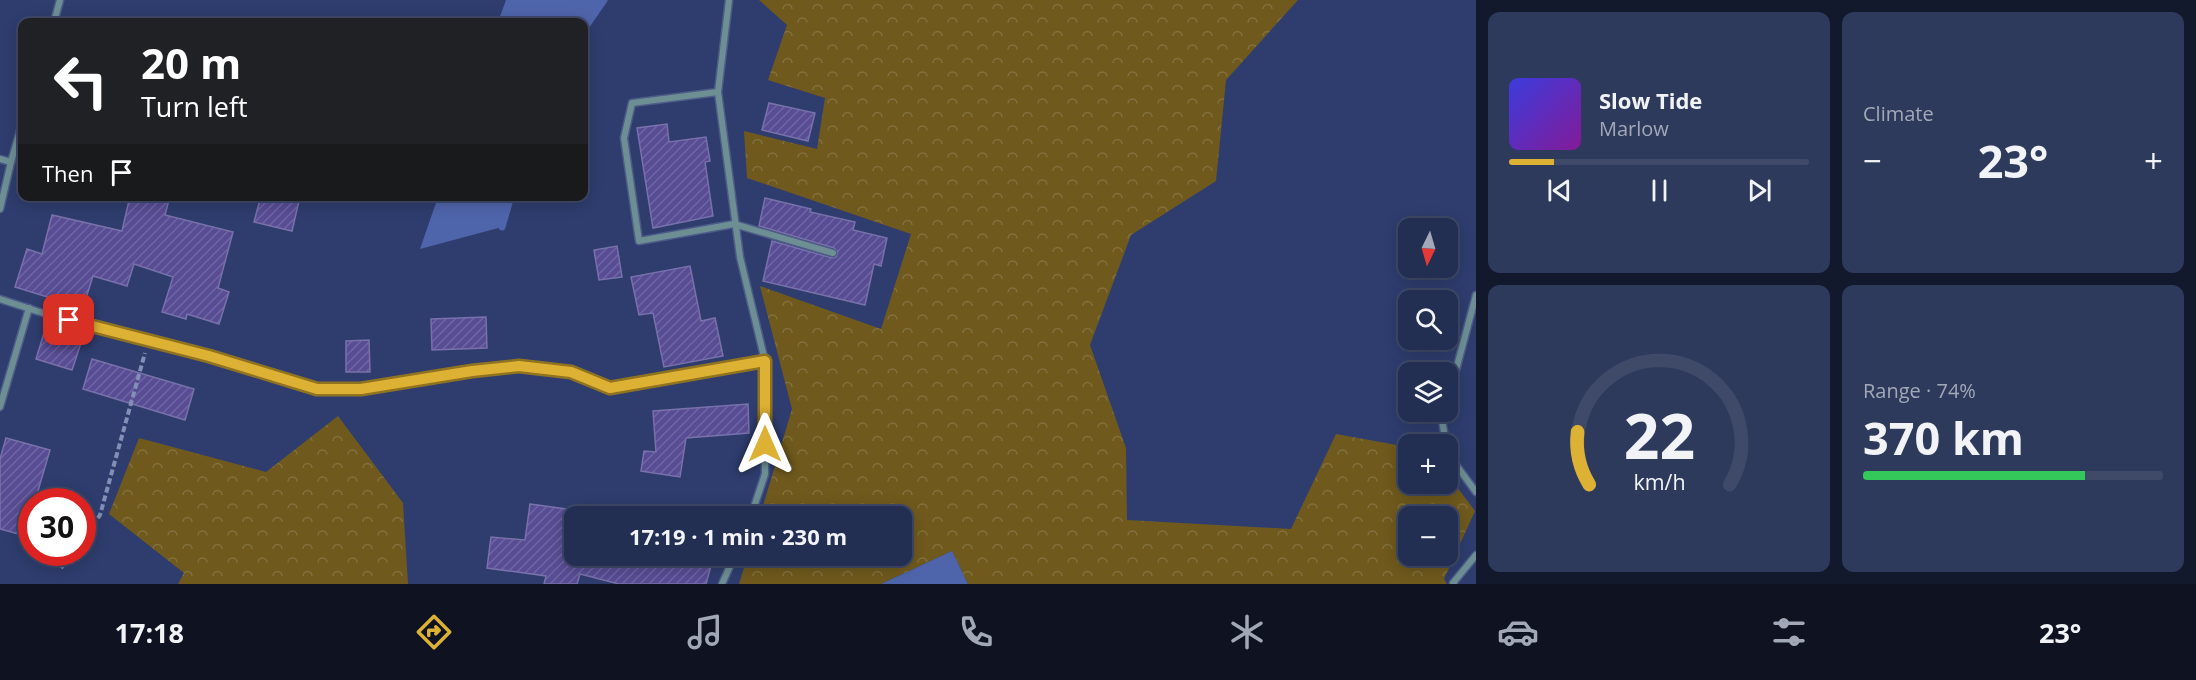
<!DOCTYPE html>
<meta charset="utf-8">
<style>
:root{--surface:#222e52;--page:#2e3a5c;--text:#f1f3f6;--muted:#a2a8b8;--line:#3f4a69;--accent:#ddb133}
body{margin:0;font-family:"Open Sans",sans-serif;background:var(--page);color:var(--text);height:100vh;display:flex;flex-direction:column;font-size:22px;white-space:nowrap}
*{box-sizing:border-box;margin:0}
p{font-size:20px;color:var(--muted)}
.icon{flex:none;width:33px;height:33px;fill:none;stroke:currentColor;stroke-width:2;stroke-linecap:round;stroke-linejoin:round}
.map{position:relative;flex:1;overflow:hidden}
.panel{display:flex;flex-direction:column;gap:12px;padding:12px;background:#13192d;width:720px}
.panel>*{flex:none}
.guide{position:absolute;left:18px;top:18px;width:570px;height:183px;border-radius:12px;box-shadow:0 3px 15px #0003,0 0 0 2px var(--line);background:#202124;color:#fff;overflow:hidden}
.needle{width:39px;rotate:185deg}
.tools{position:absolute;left:1398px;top:218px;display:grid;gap:12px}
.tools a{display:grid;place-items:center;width:60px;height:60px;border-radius:12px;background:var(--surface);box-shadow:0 3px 15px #0003,0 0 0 2px var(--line);font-size:30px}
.speed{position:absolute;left:18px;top:488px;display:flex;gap:12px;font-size:30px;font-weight:700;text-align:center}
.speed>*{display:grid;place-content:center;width:78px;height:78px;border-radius:50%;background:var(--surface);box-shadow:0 3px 15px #0003,0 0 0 2px var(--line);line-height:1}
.speed .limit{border:9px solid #d22;background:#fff;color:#111}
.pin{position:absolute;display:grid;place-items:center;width:51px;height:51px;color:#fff;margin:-26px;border-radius:12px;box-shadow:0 3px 9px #0006}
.me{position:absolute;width:66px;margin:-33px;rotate:0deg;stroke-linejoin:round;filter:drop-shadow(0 0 4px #0008)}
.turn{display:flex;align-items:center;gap:21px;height:126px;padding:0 24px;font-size:27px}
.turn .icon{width:78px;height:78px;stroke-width:2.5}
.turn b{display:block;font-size:42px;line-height:51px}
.then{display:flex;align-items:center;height:57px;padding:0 24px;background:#0003;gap:12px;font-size:22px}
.big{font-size:45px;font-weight:700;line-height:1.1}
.panel .widget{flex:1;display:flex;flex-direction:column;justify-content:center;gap:9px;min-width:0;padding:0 21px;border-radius:12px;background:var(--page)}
.panel .dial{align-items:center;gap:0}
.dial svg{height:156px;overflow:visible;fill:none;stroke:var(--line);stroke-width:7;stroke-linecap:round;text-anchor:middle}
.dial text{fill:var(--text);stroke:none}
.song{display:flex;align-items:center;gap:18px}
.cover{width:72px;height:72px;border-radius:9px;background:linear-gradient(135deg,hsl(240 70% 55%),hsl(290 70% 35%))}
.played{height:6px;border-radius:3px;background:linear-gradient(90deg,var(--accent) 15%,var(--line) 15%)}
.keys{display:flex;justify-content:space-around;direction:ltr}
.heat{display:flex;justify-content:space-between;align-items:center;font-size:33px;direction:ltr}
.charge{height:9px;border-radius:4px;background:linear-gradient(90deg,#34c759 74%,var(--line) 0)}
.panel .tiles{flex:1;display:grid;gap:12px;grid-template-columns:repeat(2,1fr)}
.trip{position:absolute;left:564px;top:506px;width:348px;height:60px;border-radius:12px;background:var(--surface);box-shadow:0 3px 15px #0003,0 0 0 2px var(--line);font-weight:700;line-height:60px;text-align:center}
.tabs{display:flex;height:96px;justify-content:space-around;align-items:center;background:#0e1221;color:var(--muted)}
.tabs .icon{width:42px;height:42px}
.tabs .current{color:var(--accent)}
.tabs b{font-size:27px;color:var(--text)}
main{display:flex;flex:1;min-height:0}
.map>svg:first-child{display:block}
.forest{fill:url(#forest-crowns);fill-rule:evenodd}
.water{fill:#4f65ab}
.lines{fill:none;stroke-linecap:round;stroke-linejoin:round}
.stream{stroke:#4f65ab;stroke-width:7}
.building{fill:url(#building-hatch);stroke:#7871aa;stroke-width:1.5}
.minor-casing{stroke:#4d5b88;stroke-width:9}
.path{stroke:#828fb6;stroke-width:4;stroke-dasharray:6 3;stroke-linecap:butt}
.minor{stroke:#6d8f94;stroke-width:6}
.route-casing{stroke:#907321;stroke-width:15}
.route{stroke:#ddb133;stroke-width:10}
</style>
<main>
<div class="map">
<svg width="1476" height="584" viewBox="0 0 1476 584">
<defs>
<pattern id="forest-crowns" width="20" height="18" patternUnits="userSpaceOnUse" patternTransform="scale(1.5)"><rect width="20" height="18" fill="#6f591d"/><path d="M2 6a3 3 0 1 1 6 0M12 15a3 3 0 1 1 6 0" fill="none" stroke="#82703e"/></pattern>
<pattern id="building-hatch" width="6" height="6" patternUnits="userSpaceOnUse" patternTransform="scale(1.5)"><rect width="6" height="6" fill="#584c94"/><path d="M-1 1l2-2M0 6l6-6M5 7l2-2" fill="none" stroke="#6e65a3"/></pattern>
</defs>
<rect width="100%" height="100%" fill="#2e3d6e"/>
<g class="forest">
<path d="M759 0H1298L1226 80 1216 181 1131 235 1090 345 1126 448 1127 520 1291 529 1336 434 1408 447V483H1448V475L1475 511 1444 579 1447 584H968L952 551 881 584H739L748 555H902V516H760L792 409 760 286 881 329 911 234 747 178 744 131 817 149 825 98 768 80 787 25ZM1408 516H1448V555H1408Z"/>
<path d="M338 416 403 503 408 584H178L184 573 109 514 139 438 266 472Z"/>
</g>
<g class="water">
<path d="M506 0H604L584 28V22H498Z"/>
<path d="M438 197V196L511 197 502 227 420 249Z"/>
<path d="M952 551 968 584H881Z"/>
</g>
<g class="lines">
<g class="stream">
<path d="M584 29 604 0"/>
<path d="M502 227 511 196"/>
</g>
</g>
<g class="building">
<path d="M769 103 815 113 808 141 762 130Z"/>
<path d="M667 124 669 142 706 137 710 161 705 162 713 216 653 228 637 128Z"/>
<path d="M130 196H170L165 215 233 232 218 288 229 292 219 324 187 314 186 319 162 312 173 277 134 264 127 286 93 276 80 317 51 310 54 299 15 287 27 249 42 254 52 215 122 231Z"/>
<path d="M261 196H284L299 201 292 231 254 222Z"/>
<path d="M765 198 811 209 810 212 855 222 853 230 887 238 881 266 874 264 865 305 763 281 772 241 832 258 836 257 838 252 834 248 759 226Z"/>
<path d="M617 246 622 277 599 280 594 250Z"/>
<path d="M690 266 701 321 715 318 723 356 664 367 653 313 639 315 631 277Z"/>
<path d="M486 317 487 348 432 350 431 319Z"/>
<path d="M48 320 77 328 74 337 82 340 72 370 36 359Z"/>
<path d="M369 340 370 372H346V341Z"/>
<path d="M92 359 194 389 185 420 83 389Z"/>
<path d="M748 404 749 433 686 438 680 477 641 471 644 451 656 452 653 411Z"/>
<path d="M6 438 50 450 35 501H32V518L26 536 0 529V459Z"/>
<path d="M530 504 574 510V555H714L706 584H619L580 574 577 584H544L546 576 487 568 491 537 525 540Z"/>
</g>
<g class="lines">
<g class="minor-casing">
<g id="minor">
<path d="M729 0 718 92 740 257 765 361V474L751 516"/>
<path d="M54 22 60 0"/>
<path d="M718 92 632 103 624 138 639 241 734 224 833 253"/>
<path d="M0 159 11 162"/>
<path d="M0 209 11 162 22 124"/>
<path d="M0 299 49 315 209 356 317 389H361L472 371 519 366 571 372 610 388 765 361"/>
<path d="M1448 400 1476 295"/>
<path d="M0 407 29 308"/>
<path d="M1445 411 1442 420 1446 444"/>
<path d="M1448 454 1476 492"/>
<path d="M722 584 735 555"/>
<path d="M1454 584 1453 583 1476 555"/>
</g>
</g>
<g class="path">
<path d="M82 540 100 515 145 353"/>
<path d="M61 568 73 552"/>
</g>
<use href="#minor" class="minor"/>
</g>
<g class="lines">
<g class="route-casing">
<path id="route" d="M69 320 209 356 317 389H361L472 371 519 366 571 372 610 388 765 361V444"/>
</g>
<use href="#route" class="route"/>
</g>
</svg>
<div class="tools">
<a><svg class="needle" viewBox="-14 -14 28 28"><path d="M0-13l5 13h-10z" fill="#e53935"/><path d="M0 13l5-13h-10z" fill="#a2a8b8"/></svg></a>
<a><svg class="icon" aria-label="search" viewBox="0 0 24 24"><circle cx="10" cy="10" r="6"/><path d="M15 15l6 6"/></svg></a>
<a><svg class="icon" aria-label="layers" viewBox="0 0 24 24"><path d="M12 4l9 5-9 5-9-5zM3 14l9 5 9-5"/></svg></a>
<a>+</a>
<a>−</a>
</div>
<div class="speed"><div class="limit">30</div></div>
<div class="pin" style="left:69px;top:320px;background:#d93025"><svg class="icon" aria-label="arrive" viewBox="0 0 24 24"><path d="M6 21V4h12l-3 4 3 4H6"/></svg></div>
<svg class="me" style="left:765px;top:444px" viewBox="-20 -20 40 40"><path d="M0-17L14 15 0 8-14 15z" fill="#ddb133" stroke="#fff" stroke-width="4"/></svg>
<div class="trip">17:19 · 1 min · 230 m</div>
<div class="guide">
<div class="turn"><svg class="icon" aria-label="left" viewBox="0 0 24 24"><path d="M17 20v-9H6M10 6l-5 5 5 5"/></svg><div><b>20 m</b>Turn left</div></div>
<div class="then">Then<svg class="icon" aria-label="arrive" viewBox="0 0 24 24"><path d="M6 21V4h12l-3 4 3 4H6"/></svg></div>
</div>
</div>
<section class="panel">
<div class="tiles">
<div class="widget">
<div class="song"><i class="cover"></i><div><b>Slow Tide</b><p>Marlow</p></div></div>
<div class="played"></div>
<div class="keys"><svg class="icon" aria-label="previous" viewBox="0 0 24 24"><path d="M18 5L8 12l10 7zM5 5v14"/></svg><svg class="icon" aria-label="pause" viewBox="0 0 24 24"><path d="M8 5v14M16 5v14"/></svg><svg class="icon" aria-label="next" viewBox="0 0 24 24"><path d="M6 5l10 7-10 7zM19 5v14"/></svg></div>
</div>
<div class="widget"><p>Climate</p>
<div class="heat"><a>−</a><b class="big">23°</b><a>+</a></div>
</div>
<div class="widget dial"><svg viewBox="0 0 100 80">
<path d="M14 69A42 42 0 1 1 86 69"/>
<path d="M14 69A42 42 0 0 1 8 42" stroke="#ddb133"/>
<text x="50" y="56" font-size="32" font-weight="700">22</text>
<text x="50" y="72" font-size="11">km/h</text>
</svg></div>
<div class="widget"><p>Range · 74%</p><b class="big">370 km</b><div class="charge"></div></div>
</div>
</section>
</main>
<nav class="tabs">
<b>17:18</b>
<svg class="icon current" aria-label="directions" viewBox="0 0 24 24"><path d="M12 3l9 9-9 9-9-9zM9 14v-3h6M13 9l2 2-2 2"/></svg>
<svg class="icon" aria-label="music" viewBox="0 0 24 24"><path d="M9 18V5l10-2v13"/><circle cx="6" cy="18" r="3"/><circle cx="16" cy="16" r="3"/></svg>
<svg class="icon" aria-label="phone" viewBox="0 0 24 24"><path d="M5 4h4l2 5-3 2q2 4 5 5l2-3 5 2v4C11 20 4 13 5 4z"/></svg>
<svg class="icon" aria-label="climate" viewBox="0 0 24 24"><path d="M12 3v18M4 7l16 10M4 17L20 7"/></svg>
<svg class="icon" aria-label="car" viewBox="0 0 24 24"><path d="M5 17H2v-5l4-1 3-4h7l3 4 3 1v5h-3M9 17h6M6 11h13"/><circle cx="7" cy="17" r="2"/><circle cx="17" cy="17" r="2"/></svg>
<svg class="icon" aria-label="filters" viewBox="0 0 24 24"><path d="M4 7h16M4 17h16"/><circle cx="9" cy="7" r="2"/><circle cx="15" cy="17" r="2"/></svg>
<b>23°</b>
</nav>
